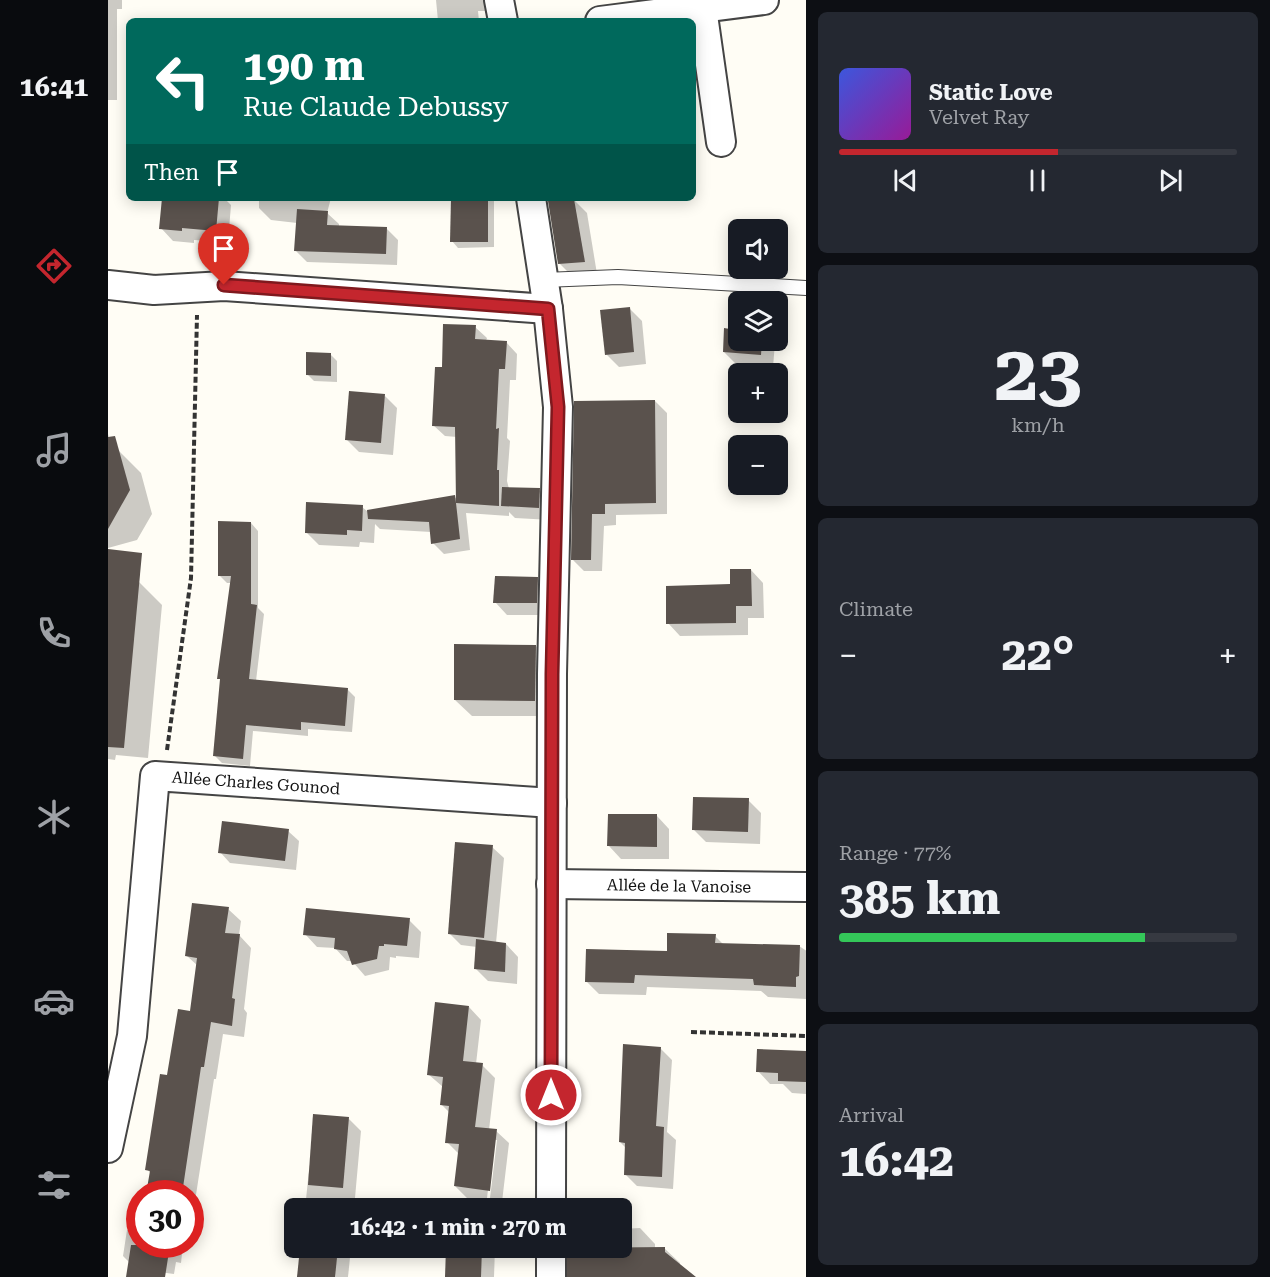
<!DOCTYPE html>
<meta charset="utf-8">
<style>
:root{--surface:#171b24;--page:#242831;--text:#f1f3f6;--muted:#9ea1a6;--line:#363941;--accent:#c4262e}
body{margin:0;font-family:"Roboto Serif",serif;background:var(--page);color:var(--text);height:100vh;display:flex;flex-direction:column;font-size:22px;white-space:nowrap}
*{box-sizing:border-box;margin:0}
p{font-size:20px;color:var(--muted)}
.icon{flex:none;width:33px;height:33px;fill:none;stroke:currentColor;stroke-width:2;stroke-linecap:round;stroke-linejoin:round}
.map{position:relative;flex:1;overflow:hidden}
.side{display:flex;flex-direction:column;gap:12px;padding:12px;background:#0d0f14;width:464px}
.side>*{flex:none}
.hud{position:absolute;left:18px;top:18px;width:570px;height:183px;border-radius:9px;box-shadow:0 3px 15px #0003;background:#00695c;color:#fff;overflow:hidden}
.tools{position:absolute;left:620px;top:219px;display:grid;gap:12px}
.tools a{display:grid;place-items:center;width:60px;height:60px;border-radius:9px;background:var(--surface);box-shadow:0 3px 15px #0003;font-size:30px}
.speed{position:absolute;left:18px;top:1180px;display:flex;gap:12px;font-size:30px;font-weight:700;text-align:center}
.speed>*{display:grid;place-content:center;width:78px;height:78px;border-radius:50%;background:var(--surface);box-shadow:0 3px 15px #0003;line-height:1}
.speed .limit{border:9px solid #d22;background:#fff;color:#111}
.pin{position:absolute;display:grid;place-items:center;width:51px;height:51px;color:#fff;margin:-62px -26px;border-radius:50% 50% 50% 0;rotate:-45deg;box-shadow:0 0 6px #0007}
.pin .icon{rotate:45deg}
.me{position:absolute;width:66px;margin:-33px;rotate:0deg;stroke-linejoin:round;filter:drop-shadow(0 0 4px #0008)}
.turn{display:flex;align-items:center;gap:21px;height:126px;padding:0 18px;font-size:27px}
.turn .icon{width:78px;height:78px;stroke-width:2.5}
.turn b{display:block;font-size:42px;line-height:51px}
.then{display:flex;align-items:center;height:57px;padding:0 18px;background:#0003;gap:12px;font-size:22px}
.big{font-size:45px;font-weight:700;line-height:1.1}
.side .widget{flex:1;display:flex;flex-direction:column;justify-content:center;gap:9px;min-width:0;padding:0 21px;border-radius:9px;background:var(--page)}
.side .dial{align-items:center;gap:0}
.dial b{font-size:78px;line-height:1}
.song{display:flex;align-items:center;gap:18px}
.cover{width:72px;height:72px;border-radius:9px;background:linear-gradient(135deg,hsl(230 70% 55%),hsl(300 70% 35%))}
.played{height:6px;border-radius:3px;background:linear-gradient(90deg,var(--accent) 55%,var(--line) 55%)}
.keys{display:flex;justify-content:space-around;direction:ltr}
.heat{display:flex;justify-content:space-between;align-items:center;font-size:33px;direction:ltr}
.charge{height:9px;border-radius:4px;background:linear-gradient(90deg,#34c759 77%,var(--line) 0)}
.trip{position:absolute;left:176px;top:1198px;width:348px;height:60px;border-radius:9px;background:var(--surface);box-shadow:0 3px 15px #0003;font-weight:700;line-height:60px;text-align:center}
main{display:flex;flex:1;min-height:0}
.tab-bar{display:flex;flex-direction:column;width:108px;justify-content:space-around;align-items:center;background:#090b0e;color:var(--muted)}
.tab-bar .icon{width:42px;height:42px}
.tab-bar .selected{color:var(--accent)}
.tab-bar b{font-size:27px;color:var(--text)}
.map>svg:first-child{display:block}
.shadow{fill:#0003;fill-rule:evenodd}
.building{fill:#5a524d}
.lines{fill:none;stroke-linecap:round;stroke-linejoin:round}
.lane-casing{stroke:#444;stroke-width:16}
.street-casing{stroke:#444;stroke-width:32}
.path{stroke:#333;stroke-width:4;stroke-dasharray:6 3;stroke-linecap:butt}
.lane{stroke:#fff;stroke-width:14}
.street{stroke:#fff;stroke-width:28}
.route-casing{stroke:#7f191e;stroke-width:15}
.route{stroke:#c4262e;stroke-width:10}
.labels{text-anchor:middle;dominant-baseline:central;stroke-width:6;stroke-linejoin:round;paint-order:stroke}
.street-label{font-size:16px;fill:#111;stroke:#fff}
</style>
<main>
<nav class="tab-bar">
<b>16:41</b>
<svg class="icon selected" aria-label="directions" viewBox="0 0 24 24"><path d="M12 3l9 9-9 9-9-9zM9 14v-3h6M13 9l2 2-2 2"/></svg>
<svg class="icon" aria-label="music" viewBox="0 0 24 24"><path d="M9 18V5l10-2v13"/><circle cx="6" cy="18" r="3"/><circle cx="16" cy="16" r="3"/></svg>
<svg class="icon" aria-label="phone" viewBox="0 0 24 24"><path d="M5 4h4l2 5-3 2q2 4 5 5l2-3 5 2v4C11 20 4 13 5 4z"/></svg>
<svg class="icon" aria-label="climate" viewBox="0 0 24 24"><path d="M12 3v18M4 7l16 10M4 17L20 7"/></svg>
<svg class="icon" aria-label="car" viewBox="0 0 24 24"><path d="M5 17H2v-5l4-1 3-4h7l3 4 3 1v5h-3M9 17h6M6 11h13"/><circle cx="7" cy="17" r="2"/><circle cx="17" cy="17" r="2"/></svg>
<svg class="icon" aria-label="filters" viewBox="0 0 24 24"><path d="M4 7h16M4 17h16"/><circle cx="9" cy="7" r="2"/><circle cx="15" cy="17" r="2"/></svg>
</nav>
<div class="map">
<svg width="699" height="1277" viewBox="0 0 699 1277">
<rect width="100%" height="100%" fill="#fffdf5"/>
<g class="shadow">
<path d="M0 0H14V9H9V100H0Z"/>
<path d="M328 0H376L377 11H370L371 21H330Z"/>
<path d="M55 198H116L123 205 120 242 86 240V243L65 241 53 228Z"/>
<path d="M151 198H223L219 213 231 224V227L278 228 290 240 289 265 199 262 187 250 189 223 163 220 151 208Z"/>
<path d="M344 198H386V247L350 248 344 241Z"/>
<path d="M466 200 479 213 489 274 464 276 451 263Z"/>
<path d="M626 295 662 296 667 302H630V340H669V303L675 309 672 343H667L665 367 629 365 616 352 623 330Z"/>
<path d="M521 308 534 321 538 364 511 367 499 355Z"/>
<path d="M367 327 379 338 378 341 398 342 409 354 408 380H402L399 438 402 441 399 481 401 489 431 490 444 502 443 520 407 518 401 512V516L358 513 362 550 336 554 325 543 323 532 272 529 267 524 266 543 252 542 251 547 211 545 199 533 254 507 259 511 346 497 349 499V437L337 436 325 425 335 369Z"/>
<path d="M223 355 229 361V382L206 381 200 375Z"/>
<path d="M277 396 289 408 285 455 251 452 238 439Z"/>
<path d="M547 401 559 413V514L508 515V525L496 526 494 571H476L465 560 467 403Z"/>
<path d="M0 434 3 446 10 450 33 473 44 514 29 540 0 548Z"/>
<path d="M143 523 150 531V608L156 614 148 681 239 689 247 697 244 732 200 729V736L145 731 142 766 114 763 107 756 113 680 111 678 123 583H119L111 575Z"/>
<path d="M643 570 655 583 656 618H640V635L572 636 560 623 624 586Z"/>
<path d="M0 578 31 582 54 605 40 758 8 755 7 760 0 759Z"/>
<path d="M429 578 442 591 441 615H399L387 602Z"/>
<path d="M428 646 444 663 443 716H364L347 700Z"/>
<path d="M640 800 653 813 652 844 598 842 586 830Z"/>
<path d="M549 816 561 829V859H513L501 846Z"/>
<path d="M180 831 191 841 188 870 122 863 112 852Z"/>
<path d="M384 847 396 858 388 943 398 944 410 957 409 984 380 981 367 968 369 947 353 945 341 933Z"/>
<path d="M120 909 133 921 131 935 143 948 136 1009 139 1013 136 1037 115 1034 108 1079H106L85 1214H82V1194H40L43 1174 39 1169 60 1077 83 1012 90 966 79 956Z"/>
<path d="M301 920 313 932 311 958 288 956V958L282 957 281 970 257 976 244 961H239L227 948 209 947 197 934Z"/>
<path d="M607 936 616 945 691 946 699 951V999L660 997 653 991 539 987 538 995 491 994 479 982Z"/>
<path d="M361 1007 373 1020 368 1064 374 1065 387 1078 381 1130 388 1131 401 1143 394 1202 360 1199 347 1186 351 1154 339 1142 342 1113 333 1104 335 1087 320 1074ZM386 1140H389L382 1198H379Z"/>
<path d="M552 1048 564 1060 559 1132 568 1140 565 1189 529 1186 517 1174 518 1148 512 1142Z"/>
<path d="M699 1053V1094L684 1093 675 1084H662L650 1071Z"/>
<path d="M240 1118 253 1131 246 1209H197L201 1170 203 1171Z"/>
<path d="M532 1228 547 1244V1249L556 1248 572 1263V1266L585 1277H460L513 1248V1229Z"/>
<path d="M19 1230 32 1232V1245H75L73 1263 68 1262 66 1274 28 1269 15 1256Z"/>
<path d="M193 1248H243L240 1277H192Z"/>
<path d="M340 1248H387L386 1277H338Z"/>
</g>
<g class="building">
<path d="M54 198H111L108 231 74 228V231L51 229Z"/>
<path d="M343 198H380V242H342Z"/>
<path d="M466 199 477 262 450 264 440 201Z"/>
<path d="M189 209 220 211 219 225 279 227 278 254 186 251Z"/>
<path d="M624 293 658 295 657 302H630V340H654L653 355 615 352 616 328 622 329Z"/>
<path d="M522 307 526 352 497 355 492 310Z"/>
<path d="M335 324 368 325 367 339 399 341 397 369H391L388 429 391 428 389 470H391V506L348 503 352 539 323 544 321 522 260 519 259 510 347 495 348 503 347 427 324 426 327 367H334Z"/>
<path d="M198 352 223 353V376L198 375Z"/>
<path d="M241 391 277 394 273 443 237 440Z"/>
<path d="M547 400 548 503 497 504V514H484L483 560H463L466 401Z"/>
<path d="M7 436 22 490 0 529V437Z"/>
<path d="M394 487 432 488 431 508 393 506Z"/>
<path d="M198 502 255 505 254 531 239 530V535L197 533Z"/>
<path d="M110 521 143 522V604L149 605 141 679 240 688 237 726 193 722V730L138 725 135 759 105 756 112 679H109L123 576H110Z"/>
<path d="M0 549 34 553 16 748 0 747Z"/>
<path d="M622 569H643L644 606H628V623L558 624V586L622 584Z"/>
<path d="M387 576 430 577 429 603H385Z"/>
<path d="M346 644 428 645 427 701 346 700Z"/>
<path d="M585 797 641 798 640 832 584 830Z"/>
<path d="M500 814H549V847L499 846Z"/>
<path d="M114 821 181 829 177 861 110 853Z"/>
<path d="M347 842 385 845 376 938 340 934Z"/>
<path d="M84 903 121 907 117 933 132 934 124 998 127 999 124 1026 103 1022 96 1067H93L74 1194H38L42 1171 37 1170 52 1074 59 1075 70 1009 82 1011 89 958 77 956Z"/>
<path d="M198 908 302 918 299 946 276 944V946H271L269 959 244 965 239 951 226 949 227 938 195 935Z"/>
<path d="M559 933 608 934 607 943 692 945 691 976 688 977V987L646 985 645 979 527 975 526 983 477 982 478 949 559 951Z"/>
<path d="M368 939 398 943 397 972 366 969Z"/>
<path d="M327 1002 361 1006 355 1061 375 1063 367 1127 389 1129 382 1191 346 1186 351 1144 337 1143 341 1106 332 1105 335 1077 319 1075Z"/>
<path d="M515 1044 553 1047 548 1126 556 1127 554 1177 516 1175 517 1143 511 1142Z"/>
<path d="M649 1049 699 1051V1082L670 1081V1073L648 1072Z"/>
<path d="M205 1114 241 1117 235 1188 200 1185Z"/>
<path d="M23 1245H62L57 1277H18Z"/>
<path d="M557 1247V1252L588 1277H459V1248Z"/>
<path d="M192 1248H230L227 1277H189Z"/>
<path d="M338 1248H374L373 1277H337Z"/>
</g>
<g class="lines">
<g class="lane-casing">
<path id="lane" d="M436 280 510 277 699 288"/>
</g>
<g class="street-casing">
<g id="street">
<path d="M391 0 395 21"/>
<path d="M594 8 613 142"/>
<path d="M492 21 656 0"/>
<path d="M423 198 440 309 450 407 444 674 443 1209"/>
<path d="M0 285 46 290 116 286 440 309"/>
<path d="M443 884 699 887"/>
<path d="M0 1148 24 1036 47 776 444 803"/>
<path d="M443 1277V1248"/>
</g>
</g>
<g class="path">
<path d="M59 750 83 578 89 315"/>
<path d="M583 1032 699 1036"/>
</g>
<use href="#lane" class="lane"/>
<use href="#street" class="street"/>
</g>
<g class="lines">
<g class="route-casing">
<path id="route" d="M116 285 440 309 450 407 444 674 443 1095"/>
</g>
<use href="#route" class="route"/>
</g>
<g class="labels">
<g class="street-label">
<text transform="translate(148 783) rotate(4)">Allée Charles Gounod</text>
<text transform="translate(571 886) rotate(1)">Allée de la Vanoise</text>
</g>
</g>
</svg>
<div class="tools">
<a><svg class="icon" aria-label="sound" viewBox="0 0 24 24"><path d="M4 9h4l5-4v14l-5-4H4zM17 9q2 3 0 6"/></svg></a>
<a><svg class="icon" aria-label="layers" viewBox="0 0 24 24"><path d="M12 4l9 5-9 5-9-5zM3 14l9 5 9-5"/></svg></a>
<a>+</a>
<a>−</a>
</div>
<div class="speed"><div class="limit">30</div></div>
<div class="pin" style="left:116px;top:285px;background:#d93025"><svg class="icon" aria-label="arrive" viewBox="0 0 24 24"><path d="M6 21V4h12l-3 4 3 4H6"/></svg></div>
<svg class="me" style="left:443px;top:1095px" viewBox="-20 -20 40 40"><circle r="17" fill="#c4262e" stroke="#fff" stroke-width="3"/><path d="M0-11L8 9 0 5-8 9z" fill="#fff"/></svg>
<div class="trip">16:42 · 1 min · 270 m</div>
<div class="hud">
<div class="turn"><svg class="icon" aria-label="left" viewBox="0 0 24 24"><path d="M17 20v-9H6M10 6l-5 5 5 5"/></svg><div><b>190 m</b>Rue Claude Debussy</div></div>
<div class="then">Then<svg class="icon" aria-label="arrive" viewBox="0 0 24 24"><path d="M6 21V4h12l-3 4 3 4H6"/></svg></div>
</div>
</div>
<section class="side">
<div class="widget">
<div class="song"><i class="cover"></i><div><b>Static Love</b><p>Velvet Ray</p></div></div>
<div class="played"></div>
<div class="keys"><svg class="icon" aria-label="previous" viewBox="0 0 24 24"><path d="M18 5L8 12l10 7zM5 5v14"/></svg><svg class="icon" aria-label="pause" viewBox="0 0 24 24"><path d="M8 5v14M16 5v14"/></svg><svg class="icon" aria-label="next" viewBox="0 0 24 24"><path d="M6 5l10 7-10 7zM19 5v14"/></svg></div>
</div>
<div class="widget dial"><b>23</b><p>km/h</p></div>
<div class="widget"><p>Climate</p>
<div class="heat"><a>−</a><b class="big">22°</b><a>+</a></div>
</div>
<div class="widget"><p>Range · 77%</p><b class="big">385 km</b><div class="charge"></div></div>
<div class="widget"><p>Arrival</p><b class="big">16:42</b></div>
</section>
</main>
